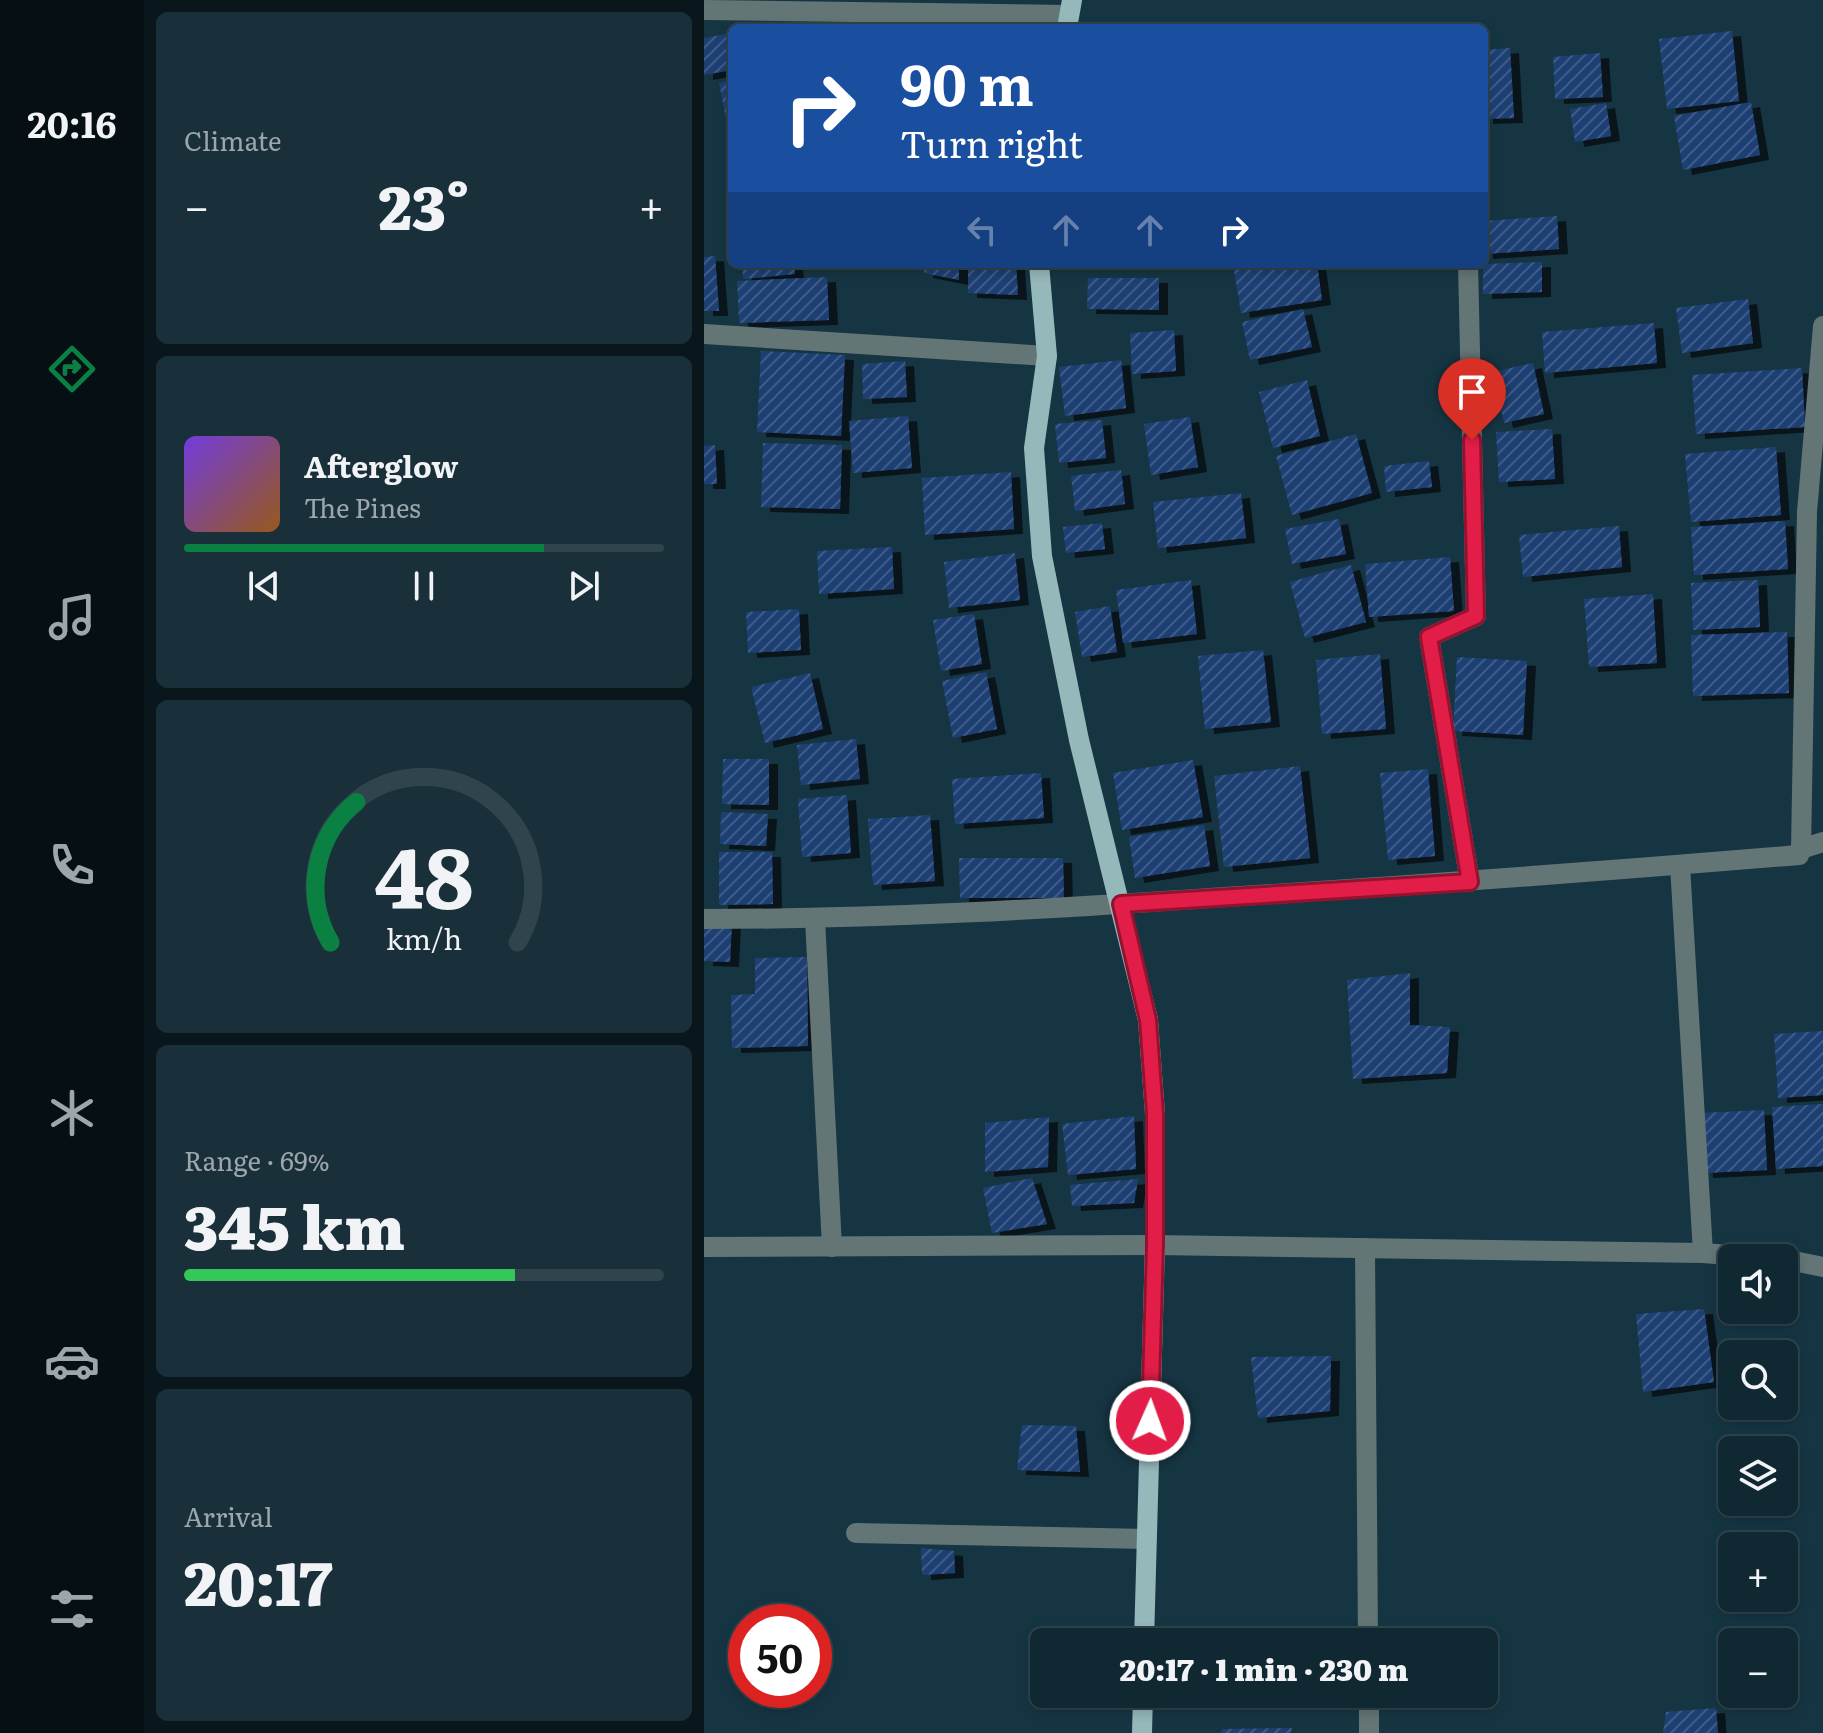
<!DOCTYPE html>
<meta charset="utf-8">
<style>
:root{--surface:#102832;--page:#19303a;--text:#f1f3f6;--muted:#9ca6ac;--line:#30444d;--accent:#0b8043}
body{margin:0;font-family:Literata,serif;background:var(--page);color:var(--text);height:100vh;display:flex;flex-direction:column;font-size:30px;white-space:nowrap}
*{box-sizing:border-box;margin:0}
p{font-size:26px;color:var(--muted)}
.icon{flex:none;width:44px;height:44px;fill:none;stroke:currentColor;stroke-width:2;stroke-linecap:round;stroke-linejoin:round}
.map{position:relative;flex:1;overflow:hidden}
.details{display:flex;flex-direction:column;gap:12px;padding:12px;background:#09161c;width:560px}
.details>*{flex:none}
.banner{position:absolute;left:24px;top:24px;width:760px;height:244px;border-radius:12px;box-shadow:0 4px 12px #0003,0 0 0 2px var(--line);background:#1a4fa0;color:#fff;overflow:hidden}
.tools{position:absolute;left:1014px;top:1244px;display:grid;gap:16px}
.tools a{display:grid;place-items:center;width:80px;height:80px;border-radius:12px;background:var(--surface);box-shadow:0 4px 12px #0003,0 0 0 2px var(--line);font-size:40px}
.speed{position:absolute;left:24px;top:1604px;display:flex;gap:16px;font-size:40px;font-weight:700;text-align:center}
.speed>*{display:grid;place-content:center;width:104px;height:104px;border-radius:50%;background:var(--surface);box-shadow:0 4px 12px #0003,0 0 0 2px var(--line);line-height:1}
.speed .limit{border:12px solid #d22;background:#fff;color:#111}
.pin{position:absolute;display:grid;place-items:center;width:68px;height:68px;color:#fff;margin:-82px -34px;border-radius:50% 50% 50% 0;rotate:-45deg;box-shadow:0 0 8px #0007}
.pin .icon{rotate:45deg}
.me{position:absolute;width:88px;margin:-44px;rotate:2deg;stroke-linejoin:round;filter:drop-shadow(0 0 6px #0008)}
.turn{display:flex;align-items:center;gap:28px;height:168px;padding:0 40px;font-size:36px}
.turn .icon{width:104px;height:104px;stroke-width:2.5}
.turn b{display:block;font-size:56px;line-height:68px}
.lanes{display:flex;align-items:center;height:76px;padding:0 40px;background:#0003;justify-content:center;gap:40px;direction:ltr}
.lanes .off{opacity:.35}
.big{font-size:60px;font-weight:800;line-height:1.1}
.details .tile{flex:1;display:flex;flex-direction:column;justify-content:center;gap:12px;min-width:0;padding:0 28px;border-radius:12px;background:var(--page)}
.details .dial{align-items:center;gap:0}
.dial svg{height:208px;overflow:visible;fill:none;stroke:var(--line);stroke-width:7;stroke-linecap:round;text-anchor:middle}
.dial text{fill:var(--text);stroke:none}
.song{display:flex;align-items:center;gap:24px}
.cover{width:96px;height:96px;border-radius:12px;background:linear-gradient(135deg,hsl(260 70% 55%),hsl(30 70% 35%))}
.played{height:8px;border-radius:4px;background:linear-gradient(90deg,var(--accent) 75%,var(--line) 75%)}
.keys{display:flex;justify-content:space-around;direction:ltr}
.heat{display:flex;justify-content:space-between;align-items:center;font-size:44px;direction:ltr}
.charge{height:12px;border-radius:6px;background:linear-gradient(90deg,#34c759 69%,var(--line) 0)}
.trip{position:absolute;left:326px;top:1628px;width:468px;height:80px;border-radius:12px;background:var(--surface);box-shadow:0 4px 12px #0003,0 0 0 2px var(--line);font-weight:800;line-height:80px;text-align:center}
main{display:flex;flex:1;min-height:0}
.tabs{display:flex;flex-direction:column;width:144px;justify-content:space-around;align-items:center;background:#061014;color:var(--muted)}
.tabs .icon{width:56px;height:56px}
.tabs .selected{color:var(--accent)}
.tabs b{font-size:36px;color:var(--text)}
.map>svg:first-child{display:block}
.building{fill:url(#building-hatch);filter:url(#shadow)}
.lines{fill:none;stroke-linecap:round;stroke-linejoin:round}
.minor{stroke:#647576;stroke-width:20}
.major{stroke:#95b8bb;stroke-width:20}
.route-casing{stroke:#92132f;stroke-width:20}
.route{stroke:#e11d48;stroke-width:14}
</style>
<main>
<nav class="tabs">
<b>20:16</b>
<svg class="icon selected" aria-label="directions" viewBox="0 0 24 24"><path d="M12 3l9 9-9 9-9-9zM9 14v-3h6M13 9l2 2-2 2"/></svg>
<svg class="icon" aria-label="music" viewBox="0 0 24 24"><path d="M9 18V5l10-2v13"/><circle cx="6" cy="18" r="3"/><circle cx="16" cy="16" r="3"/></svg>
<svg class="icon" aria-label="phone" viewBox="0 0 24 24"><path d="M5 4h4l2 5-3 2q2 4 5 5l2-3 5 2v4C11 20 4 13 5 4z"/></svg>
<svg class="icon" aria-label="climate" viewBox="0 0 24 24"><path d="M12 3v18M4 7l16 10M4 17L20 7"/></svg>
<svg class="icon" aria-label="car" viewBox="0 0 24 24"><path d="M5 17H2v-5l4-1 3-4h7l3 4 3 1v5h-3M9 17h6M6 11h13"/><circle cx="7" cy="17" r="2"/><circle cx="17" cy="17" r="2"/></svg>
<svg class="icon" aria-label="filters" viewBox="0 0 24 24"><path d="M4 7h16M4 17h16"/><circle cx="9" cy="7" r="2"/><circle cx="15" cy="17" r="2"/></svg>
</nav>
<section class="details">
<div class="tile"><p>Climate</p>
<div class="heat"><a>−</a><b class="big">23°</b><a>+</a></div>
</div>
<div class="tile">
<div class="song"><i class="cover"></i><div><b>Afterglow</b><p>The Pines</p></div></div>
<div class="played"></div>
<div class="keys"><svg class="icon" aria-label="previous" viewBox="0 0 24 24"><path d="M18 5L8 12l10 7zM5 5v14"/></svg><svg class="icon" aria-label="pause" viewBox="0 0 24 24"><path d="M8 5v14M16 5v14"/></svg><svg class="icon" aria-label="next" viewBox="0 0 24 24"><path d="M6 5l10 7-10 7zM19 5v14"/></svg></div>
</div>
<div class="tile dial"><svg viewBox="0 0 100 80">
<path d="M14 69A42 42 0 1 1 86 69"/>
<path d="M14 69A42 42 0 0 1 24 15" stroke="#0b8043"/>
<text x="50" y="56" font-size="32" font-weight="700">48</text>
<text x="50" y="72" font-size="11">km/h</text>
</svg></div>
<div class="tile"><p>Range · 69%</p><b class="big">345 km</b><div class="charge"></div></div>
<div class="tile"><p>Arrival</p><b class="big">20:17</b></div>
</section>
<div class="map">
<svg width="1119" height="1733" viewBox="0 0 1119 1733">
<defs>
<pattern id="building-hatch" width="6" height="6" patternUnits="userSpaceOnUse" patternTransform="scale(2)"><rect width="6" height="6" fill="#1f3f73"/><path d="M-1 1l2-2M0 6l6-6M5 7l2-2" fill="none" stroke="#3f5b88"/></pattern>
<filter id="shadow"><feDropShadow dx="9" dy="5" stdDeviation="0" flood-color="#0009"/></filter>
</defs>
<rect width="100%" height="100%" fill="#163543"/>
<g class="building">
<path d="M85 23V28H66V26Z"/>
<path d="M1028 31 1035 101 963 109 955 39Z"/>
<path d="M28 33V70L0 75V38Z"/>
<path d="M806 48 810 118 780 119V50Z"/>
<path d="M896 53 899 97 851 99 849 57Z"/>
<path d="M28 80V134H25L15 83Z"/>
<path d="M1047 102 1056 155 979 170 970 116Z"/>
<path d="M902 103 907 136 871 142 866 109Z"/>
<path d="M853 216 855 249 780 254V221Z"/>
<path d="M11 256 15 311H0V257Z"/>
<path d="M838 262V292L779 294V264Z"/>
<path d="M38 264H90L91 274 39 279Z"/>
<path d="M221 264H255V280L220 273Z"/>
<path d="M264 264H312L314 295 264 293Z"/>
<path d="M567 264H613L618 300 537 313 530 270Z"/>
<path d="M123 277 125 320 35 323 33 281Z"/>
<path d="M384 278H455V310L383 309Z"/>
<path d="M1044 299 1049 343 978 353 972 308Z"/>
<path d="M599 309 608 347 546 360 538 322Z"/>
<path d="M950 323 953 363 841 373 838 332Z"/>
<path d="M470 330 472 371 428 374 426 333Z"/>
<path d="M57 351 141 355 137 436 53 432Z"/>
<path d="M417 360 422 408 361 416 355 367Z"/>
<path d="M201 361 203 397 159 399 158 364Z"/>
<path d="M829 363 840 414 800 423 789 372Z"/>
<path d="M1098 368 1101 427 992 434 988 375Z"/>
<path d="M603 380 616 436 569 448 555 392Z"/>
<path d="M204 416 208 468 149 473 145 421Z"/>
<path d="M486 417 494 467 447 475 440 424Z"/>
<path d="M398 420 402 458 355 463 351 424Z"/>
<path d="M848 429 851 479 795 482 792 432Z"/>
<path d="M652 434 668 493 588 515 572 456Z"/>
<path d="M59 443 138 445 136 509 57 507Z"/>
<path d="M11 445 13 484H0V446Z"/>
<path d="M1072 447 1077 515 987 522 981 454Z"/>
<path d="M725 461 728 487 682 492 680 466Z"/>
<path d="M417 470 421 504 371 511 367 476Z"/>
<path d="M307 472 310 529 221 535 218 478Z"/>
<path d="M537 493 542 538 454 548 449 502Z"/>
<path d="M635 519 642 554 588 564 581 529Z"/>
<path d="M1081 521 1084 569 990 575 987 527Z"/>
<path d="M398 523 401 549 362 553 359 527Z"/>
<path d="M915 526 918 567 819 577 815 535Z"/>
<path d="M188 547 190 589 115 594 113 551Z"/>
<path d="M311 553 316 600 245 608 240 562Z"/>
<path d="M746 557 750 611 665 617 661 564Z"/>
<path d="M647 565 662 622 601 638 586 582Z"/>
<path d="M487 580 493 634 419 643 412 590Z"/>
<path d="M1054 580 1056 627 989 630 987 583Z"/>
<path d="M949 594 953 663 885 667 880 599Z"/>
<path d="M406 606 413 652 378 657 371 612Z"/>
<path d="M95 609 97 650 44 653 42 612Z"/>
<path d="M270 614 278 664 237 671 229 620Z"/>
<path d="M1083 632 1085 693 989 696 987 635Z"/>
<path d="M559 650 567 722 501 729 494 656Z"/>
<path d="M676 654 682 729 618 734 612 660Z"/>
<path d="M753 657 823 661 819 735 749 731Z"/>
<path d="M282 672 293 729 249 738 238 681Z"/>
<path d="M106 673 119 729 61 743 47 687Z"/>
<path d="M152 739 156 779 97 785 93 745Z"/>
<path d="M19 759H65V805L18 804Z"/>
<path d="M489 760 499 817 418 830 409 773Z"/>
<path d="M596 766 606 858 520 867 510 776Z"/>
<path d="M724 769 731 856 684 860 676 773Z"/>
<path d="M337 773 340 818 251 824 248 779Z"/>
<path d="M143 795 147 853 98 857 94 799Z"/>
<path d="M17 812 64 814 62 846 16 844Z"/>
<path d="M226 815 231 881 169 885 164 819Z"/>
<path d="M500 825 506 866 431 878 425 837Z"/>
<path d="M15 852H68L69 904 15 905Z"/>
<path d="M255 858H359L360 898H256Z"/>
<path d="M0 921H28L26 962 0 961Z"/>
<path d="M103 957 104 1046 28 1048 27 995 51 994V958Z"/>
<path d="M706 973V1025L746 1027 743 1073 649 1079 643 980Z"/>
<path d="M1119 1031V1095L1074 1098 1070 1034Z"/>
<path d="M1119 1104V1166L1072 1169 1068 1107Z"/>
<path d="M1060 1110 1063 1170 1000 1173 997 1113Z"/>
<path d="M430 1116 432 1169 364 1175 358 1124Z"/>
<path d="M345 1117 344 1167 281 1172V1123Z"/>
<path d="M328 1178 343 1224 288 1233 279 1188Z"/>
<path d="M434 1179 430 1203 368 1206 366 1185Z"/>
<path d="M1000 1309 1010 1382 939 1392 932 1314Z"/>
<path d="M627 1356 626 1411 554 1418 547 1357Z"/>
<path d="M318 1425 372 1426 376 1472 313 1470Z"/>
<path d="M217 1548 250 1551 251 1573 218 1575Z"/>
<path d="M590 1634V1642H514L513 1635Z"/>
<path d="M1012 1708 1014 1733H959L962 1712Z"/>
<path d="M588 1728 587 1733H516L519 1729Z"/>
</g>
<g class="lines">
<g class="minor">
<path d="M0 10 364 15"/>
<path d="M764 264 772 616 725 637 766 882"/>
<path d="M0 334 343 356"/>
<path d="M1097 849 1103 512 1119 326"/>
<path d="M976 865 999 1253"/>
<path d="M0 919C174 919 348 909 521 897 713 885 904 871 1095 855L1097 849 1119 842"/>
<path d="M111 919 128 1247"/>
<path d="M0 1247 451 1245 999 1253 1064 1258"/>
<path d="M661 1248 664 1642"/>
<path d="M1080 1259 1119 1267"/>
<path d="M152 1533 443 1539"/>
<path d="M665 1694V1733"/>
</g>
<g class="major">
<path d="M363 28 368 0"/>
<path d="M335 264 343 356 330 448 338 556 375 740 444 1020 451 1114V1245L440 1642"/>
<path d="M438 1733 439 1694"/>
</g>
</g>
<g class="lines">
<g class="route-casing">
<path id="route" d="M446 1421 451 1245V1114L444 1020 417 904 766 882 725 637 772 616 768 440"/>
</g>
<use href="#route" class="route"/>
</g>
</svg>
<div class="tools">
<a><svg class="icon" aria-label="sound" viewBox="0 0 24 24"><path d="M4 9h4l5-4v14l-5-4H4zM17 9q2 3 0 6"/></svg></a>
<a><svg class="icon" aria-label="search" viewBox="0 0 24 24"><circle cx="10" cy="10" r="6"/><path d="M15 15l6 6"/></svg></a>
<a><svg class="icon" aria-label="layers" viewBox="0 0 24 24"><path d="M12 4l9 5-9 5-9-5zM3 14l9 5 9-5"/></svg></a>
<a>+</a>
<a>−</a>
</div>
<div class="speed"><div class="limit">50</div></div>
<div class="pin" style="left:768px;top:440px;background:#d93025"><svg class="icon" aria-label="arrive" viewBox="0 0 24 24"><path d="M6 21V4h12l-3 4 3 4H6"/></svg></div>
<svg class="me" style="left:446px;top:1421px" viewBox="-20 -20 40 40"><circle r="17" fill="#e11d48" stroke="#fff" stroke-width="3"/><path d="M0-11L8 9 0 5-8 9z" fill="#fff"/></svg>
<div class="trip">20:17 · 1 min · 230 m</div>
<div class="banner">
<div class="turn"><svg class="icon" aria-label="right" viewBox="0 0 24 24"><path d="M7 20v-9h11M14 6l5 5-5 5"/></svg><div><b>90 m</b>Turn right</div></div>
<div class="lanes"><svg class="icon off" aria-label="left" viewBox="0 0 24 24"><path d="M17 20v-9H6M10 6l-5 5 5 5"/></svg><svg class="icon off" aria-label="ahead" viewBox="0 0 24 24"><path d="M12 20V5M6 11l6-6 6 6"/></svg><svg class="icon off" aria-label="ahead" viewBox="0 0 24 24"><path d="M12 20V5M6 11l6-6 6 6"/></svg><svg class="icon" aria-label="right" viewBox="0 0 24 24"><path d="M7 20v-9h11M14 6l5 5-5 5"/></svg></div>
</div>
</div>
</main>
